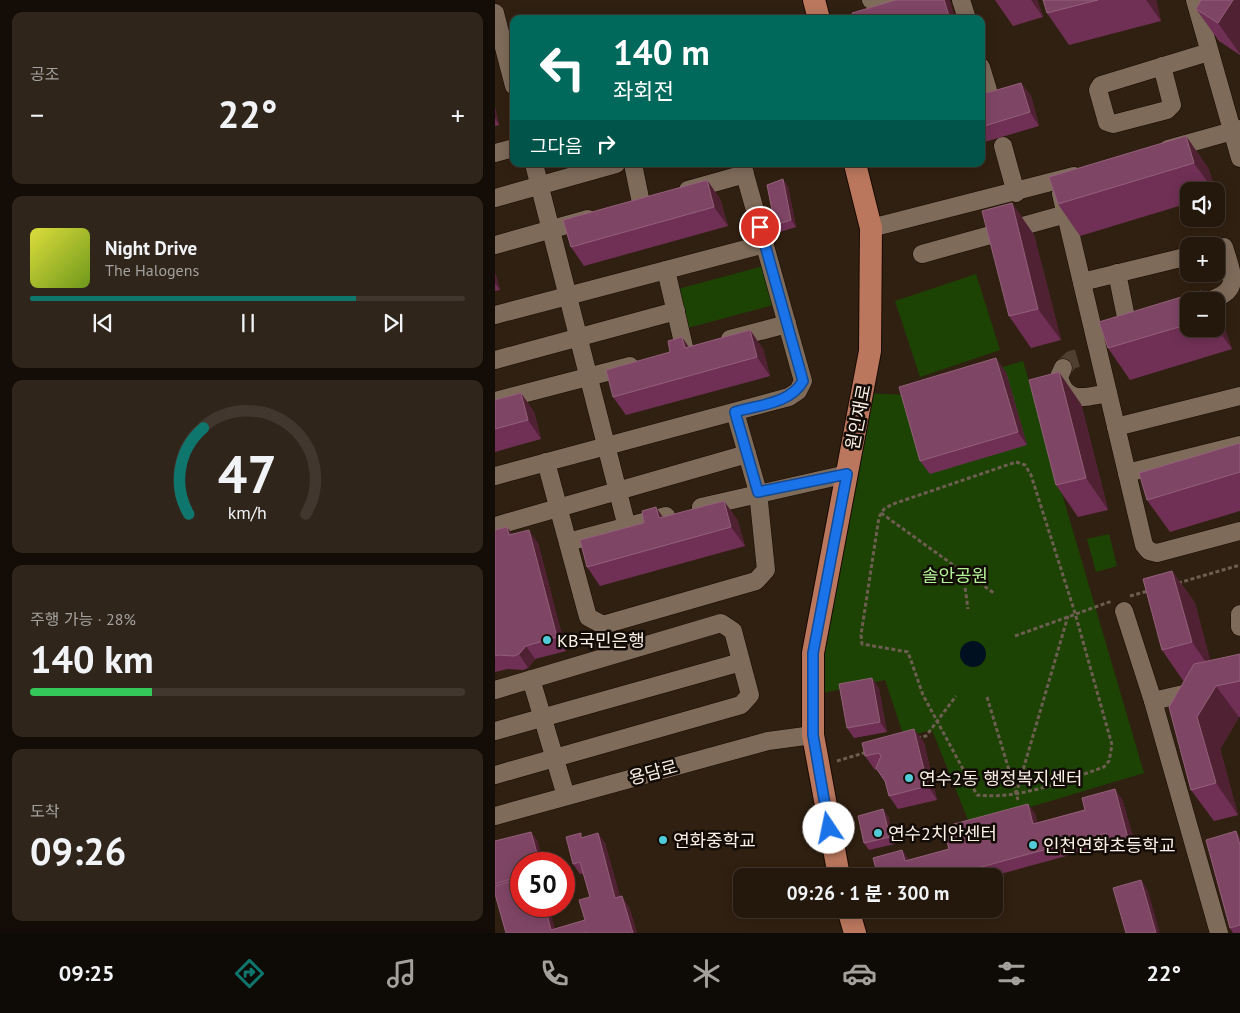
<!DOCTYPE html>
<html lang="ko">
<meta charset="utf-8">
<style>
:root{--surface:#24180d;--page:#30251b;--text:#f1f3f6;--muted:#a3a09d;--line:#41372e;--accent:#0f766e}
body{margin:0;font-family:"PT Sans","Noto Sans KR",sans-serif;background:var(--page);color:var(--text);height:100vh;display:flex;flex-direction:column;font-size:19px;white-space:nowrap}
*{box-sizing:border-box;margin:0}
p{font-size:16px;color:var(--muted)}
.icon{flex:none;width:28px;height:28px;fill:none;stroke:currentColor;stroke-width:2;stroke-linecap:round;stroke-linejoin:round}
.map{position:relative;flex:1;overflow:hidden}
.details{display:flex;flex-direction:column;gap:12px;padding:12px;background:#140d07;width:495px}
.details>*{flex:none}
.top-card{position:absolute;left:15px;top:15px;width:475px;height:152px;border-radius:10px;box-shadow:0 2px 12px #0003,0 0 0 1px var(--line);background:#00695c;color:#fff;overflow:hidden}
.buttons{position:absolute;left:685px;top:182px;display:grid;gap:10px}
.buttons a{display:grid;place-items:center;width:45px;height:45px;border-radius:10px;background:var(--surface);box-shadow:0 2px 12px #0003,0 0 0 1px var(--line);font-size:25px}
.speed{position:absolute;left:15px;top:852px;display:flex;gap:10px;font-size:25px;font-weight:700;text-align:center}
.speed>*{display:grid;place-content:center;width:65px;height:65px;border-radius:50%;background:var(--surface);box-shadow:0 2px 12px #0003,0 0 0 1px var(--line);line-height:1}
.speed .limit{border:8px solid #d22;background:#fff;color:#111}
.pin{position:absolute;display:grid;place-items:center;width:42px;height:42px;color:#fff;margin:-21px;border:2px solid #fff;border-radius:50%;box-shadow:0 1px 5px #0007}
.me{position:absolute;width:55px;margin:-28px;rotate:349deg;stroke-linejoin:round;filter:drop-shadow(0 0 4px #0008)}
.turn{display:flex;align-items:center;gap:18px;height:105px;padding:0 20px;font-size:22px}
.turn .icon{width:65px;height:65px;stroke-width:2.5}
.turn b{display:block;font-size:35px;line-height:42px}
.then{display:flex;align-items:center;height:48px;padding:0 20px;background:#0003;gap:10px;font-size:19px}
.big{font-size:38px;font-weight:700;line-height:1.1}
.details .card{flex:1;display:flex;flex-direction:column;justify-content:center;gap:8px;min-width:0;padding:0 18px;border-radius:10px;background:var(--page)}
.details .dial{align-items:center;gap:0}
.dial svg{height:130px;overflow:visible;fill:none;stroke:var(--line);stroke-width:7;stroke-linecap:round;text-anchor:middle}
.dial text{fill:var(--text);stroke:none}
.song{display:flex;align-items:center;gap:15px}
.cover{width:60px;height:60px;border-radius:8px;background:linear-gradient(135deg,hsl(60 70% 55%),hsl(80 70% 35%))}
.played{height:5px;border-radius:2px;background:linear-gradient(90deg,var(--accent) 75%,var(--line) 75%)}
.keys{display:flex;justify-content:space-around;direction:ltr}
.heat{display:flex;justify-content:space-between;align-items:center;font-size:28px;direction:ltr}
.charge{height:8px;border-radius:4px;background:linear-gradient(90deg,#34c759 28%,var(--line) 0)}
.trip{position:absolute;left:238px;top:868px;width:270px;height:50px;border-radius:10px;background:var(--surface);box-shadow:0 2px 12px #0003,0 0 0 1px var(--line);font-weight:700;line-height:50px;text-align:center}
.menu{display:flex;height:80px;justify-content:space-around;align-items:center;background:#0e0a05;color:var(--muted)}
.menu .icon{width:35px;height:35px}
.menu .on{color:var(--accent)}
.menu b{font-size:22px;color:var(--text)}
main{display:flex;flex:1;min-height:0}
.map>svg:first-child{display:block}
.green{fill:#1d4304}
.water{fill:#001021}
.lines{fill:none;stroke-linecap:round;stroke-linejoin:round}
.minor-tunnel{stroke:#4e3f31;stroke-width:18;stroke-dasharray:18 9;stroke-linecap:butt}
.minor-casing{stroke:#170900;stroke-width:19}
.major-casing{stroke:#170900;stroke-width:24}
.path{stroke:#6d5e51;stroke-width:3;stroke-dasharray:4 2.5;stroke-linecap:butt}
.minor{stroke:#7e6b5a;stroke-width:18}
.major{stroke:#ba775d;stroke-width:22}
.wall{fill:#703055}
.shaded-wall{fill:#502133}
.building{fill:#7f4565;stroke:#936079}
.route-casing{stroke:#114b97;stroke-width:12}
.route{stroke:#1a73e8;stroke-width:9}
.poi-dot{fill:#52cbd9;stroke:#120b06;stroke-width:2}
.labels{text-anchor:middle;dominant-baseline:central;stroke-width:5;stroke-linejoin:round;paint-order:stroke}
.street-label{font-size:18px;fill:#fbf0e6;stroke:#120b06}
.park-label{font-size:18px;fill:#b2f395;stroke:#120b06}
.poi-label{font-size:18px;fill:#fbf0e6;stroke:#120b06;text-anchor:start}
</style>
<main>
<section class="details">
<div class="card"><p>공조</p>
<div class="heat"><a>−</a><b class="big">22°</b><a>+</a></div>
</div>
<div class="card">
<div class="song"><i class="cover"></i><div><b>Night Drive</b><p>The Halogens</p></div></div>
<div class="played"></div>
<div class="keys"><svg class="icon" aria-label="previous" viewBox="0 0 24 24"><path d="M18 5L8 12l10 7zM5 5v14"/></svg><svg class="icon" aria-label="pause" viewBox="0 0 24 24"><path d="M8 5v14M16 5v14"/></svg><svg class="icon" aria-label="next" viewBox="0 0 24 24"><path d="M6 5l10 7-10 7zM19 5v14"/></svg></div>
</div>
<div class="card dial"><svg viewBox="0 0 100 80">
<path d="M14 69A42 42 0 1 1 86 69"/>
<path d="M14 69A42 42 0 0 1 23 16" stroke="#0f766e"/>
<text x="50" y="56" font-size="32" font-weight="700">47</text>
<text x="50" y="72" font-size="11">km/h</text>
</svg></div>
<div class="card"><p>주행 가능 · 28%</p><b class="big">140 km</b><div class="charge"></div></div>
<div class="card"><p>도착</p><b class="big">09:26</b></div>
</section>
<div class="map">
<svg width="745" height="933" viewBox="0 0 745 933">
<rect width="100%" height="100%" fill="#302011"/>
<g class="green">
<path d="M275 264 286 303 185 330 176 291Z"/>
<path d="M481 274 505 350 425 377 400 301Z"/>
<path d="M528 361 649 773 475 825 437 730 409 737 390 680 318 695 367 393 413 395Z"/>
<path d="M614 534 622 566 601 572 592 539Z"/>
</g>
<circle class="water" cx="478" cy="654" r="13"/>
<g class="lines">
<path class="minor-tunnel" d="M568 368 576 360 583 358"/>
<g class="minor-casing">
<g id="minor">
<path d="M376 0 384 4 398 0"/>
<path d="M466 0 472 19"/>
<path d="M700 0 745 158"/>
<path d="M0 13 19 86"/>
<path d="M667 66 677 105 672 110 618 124 612 122 603 90 606 85 714 52"/>
<path d="M486 67 493 90"/>
<path d="M508 146 521 193"/>
<path d="M673 149 745 129"/>
<path d="M0 153 19 148"/>
<path d="M39 164 132 527"/>
<path d="M138 164 146 203"/>
<path d="M193 190 250 174"/>
<path d="M566 194 649 545 654 551 662 553 745 531"/>
<path d="M0 198 121 164"/>
<path d="M376 228 579 176"/>
<path d="M0 245 93 219"/>
<path d="M427 254 571 214"/>
<path d="M171 270 190 351"/>
<path d="M622 273 632 322"/>
<path d="M587 282 694 256"/>
<path d="M713 301C745 291 739 279 729 247"/>
<path d="M0 315 270 244"/>
<path d="M235 339 292 324"/>
<path d="M0 360 181 311"/>
<path d="M568 368 564 377C571 405 591 397 613 393"/>
<path d="M0 401 135 366"/>
<path d="M621 427 745 396"/>
<path d="M51 462 93 617 108 625 261 581 271 570 263 492 240 412"/>
<path d="M632 473 745 445"/>
<path d="M0 476 294 397 303 391 308 381 247 164"/>
<path d="M206 507 352 474"/>
<path d="M0 526 252 454"/>
<path d="M73 542 171 516"/>
<path d="M629 611 658 701 724 933"/>
<path d="M745 614V627"/>
<path d="M36 679 71 796"/>
<path d="M0 690 226 623 238 631 255 695 246 705 0 775"/>
<path d="M658 701 745 681"/>
<path d="M0 731 246 662"/>
<path d="M0 816 273 741 318 735"/>
</g>
</g>
<g class="major-casing">
<g id="major">
<path d="M319 0 324 19"/>
<path d="M344 876 318 735V653L375 351 376 228 360 164"/>
<path d="M353 909 360 933"/>
</g>
</g>
<g class="path">
<path d="M521 462 530 465 536 475 580 613 617 745 614 761 609 767C569 781 524 800 482 795L428 695 413 652 367 644 366 635 384 517 389 509 398 504Z"/>
<path d="M386 513 468 572 473 609"/>
<path d="M468 572 499 593"/>
<path d="M683 583 745 565"/>
<path d="M635 596 653 591"/>
<path d="M520 636 617 601"/>
<path d="M492 697 523 800"/>
<path d="M422 738 431 736 461 696"/>
<path d="M342 761 372 752"/>
<path d="M521 794 573 616"/>
</g>
<use href="#minor" class="minor"/>
<use href="#major" class="major"/>
</g>
<g class="wall">
<path d="M500 0H542L548 17 518 26Z"/>
<path d="M548 0H661L666 21 574 45 552 13Z"/>
<path d="M745 0V55L724 41 701 9Z"/>
<path d="M526 83 536 96 544 126 486 143V93L488 94Z"/>
<path d="M0 108 4 125 0 126Z"/>
<path d="M691 136 713 168 721 191H694V203L585 236 563 204Z"/>
<path d="M406 164H417L408 167Z"/>
<path d="M212 180 225 199 233 226 89 266 76 247Z"/>
<path d="M293 186 301 227 285 232 280 225Z"/>
<path d="M517 203 539 235 566 340 536 348 514 316Z"/>
<path d="M0 273 5 290 0 291Z"/>
<path d="M694 301V329H721V312L728 323 737 349 635 380 613 348Z"/>
<path d="M255 330 268 349 275 376 131 415 118 397 194 347Z"/>
<path d="M511 372 532 445 435 474 425 461Z"/>
<path d="M26 393 39 412 46 439 0 452V400Z"/>
<path d="M586 404 613 510 583 517 561 485Z"/>
<path d="M745 443V511L675 532 652 500Z"/>
<path d="M168 517 242 519 250 546 105 586 92 567Z"/>
<path d="M0 530 17 534 43 543 71 651 40 659 33 668 28 670 13 669 0 672Z"/>
<path d="M677 571 700 603 715 661 745 654V717H744L725 749 743 815 719 821 696 790 689 682 667 650Z"/>
<path d="M377 678 384 689 392 732 359 738 352 728Z"/>
<path d="M429 742 442 800 403 809 394 796 390 782 382 769 380 770 370 756Z"/>
<path d="M627 799 641 848 621 853 615 844 498 876H383L407 850 414 860 454 849 533 804 540 814 542 823Z"/>
<path d="M393 816 400 844 374 850 369 843Z"/>
<path d="M36 832 43 842 26 864V906L60 929 90 920 95 897 88 874H85L78 864 89 837 110 843 125 897 134 907 142 933H11L0 894V841Z"/>
<path d="M745 837V933H738L735 928Z"/>
<path d="M394 909H418L398 914Z"/>
</g>
<g class="shaded-wall">
<path d="M449 0H455L460 19H455Z"/>
<path d="M536 0H542L548 17Z"/>
<path d="M651 0H661L666 21Z"/>
<path d="M738 0H745V54L723 23Z"/>
<path d="M526 83 536 96 544 126 535 112Z"/>
<path d="M0 108 4 125 0 118Z"/>
<path d="M691 136 713 168 721 191H719L699 163Z"/>
<path d="M288 179 293 186 301 227 296 220Z"/>
<path d="M212 180 225 199 233 226 219 207Z"/>
<path d="M517 203 539 235 566 340 543 309Z"/>
<path d="M0 273 5 290 0 283Z"/>
<path d="M706 291 713 301H709Z"/>
<path d="M721 312 728 323 737 349 721 327Z"/>
<path d="M255 330 268 349 275 376 262 357Z"/>
<path d="M187 337 200 356 190 348Z"/>
<path d="M501 358 511 372 532 445 523 432Z"/>
<path d="M564 372 586 404 613 510 591 478Z"/>
<path d="M26 393 39 412 46 439 33 420Z"/>
<path d="M229 501 242 519 250 546 236 527Z"/>
<path d="M161 507 174 526 164 518Z"/>
<path d="M12 527 22 540 14 535Z"/>
<path d="M34 530 43 543 71 651 62 637Z"/>
<path d="M677 571 700 603 719 674 697 642Z"/>
<path d="M31 646 40 659 33 668 24 654Z"/>
<path d="M377 678 384 689 392 732 385 722Z"/>
<path d="M721 686 744 717 725 749 743 815 721 783 702 717Z"/>
<path d="M419 729 429 742 442 800 433 786Z"/>
<path d="M620 789 627 799 641 848 633 838Z"/>
<path d="M533 804 540 814 546 834 538 824Z"/>
<path d="M388 809 393 816 400 844 395 837Z"/>
<path d="M741 831 745 837V845Z"/>
<path d="M36 832 43 842 49 864H45Z"/>
<path d="M103 833 110 843 128 908 120 898Z"/>
<path d="M407 850 414 860 410 861Z"/>
<path d="M646 880 653 891 665 933H661Z"/>
<path d="M127 896 134 907 142 933H138Z"/>
<path d="M50 906H54L61 933 56 930Z"/>
</g>
<g class="building">
<path d="M401 0H449L455 19H359L357 13Z"/>
<path d="M548 0H603L552 13Z"/>
<path d="M706 0H738L723 23 701 9Z"/>
<path d="M526 83 535 112 486 127V93L488 94Z"/>
<path d="M691 136 699 163 563 204 554 177Z"/>
<path d="M288 179 296 220 280 225 272 185Z"/>
<path d="M212 180 219 207 76 247 68 220Z"/>
<path d="M517 203 543 309 514 316 487 211Z"/>
<path d="M706 291 709 301H694V324L613 348 604 322Z"/>
<path d="M255 330 262 357 118 397 111 370 175 352 173 341 187 337 190 348Z"/>
<path d="M501 358 523 432 425 461 404 387Z"/>
<path d="M564 372 591 478 561 485 534 380Z"/>
<path d="M26 393 33 420 0 429V400Z"/>
<path d="M745 443V472L652 500 644 473Z"/>
<path d="M229 501 236 527 92 567 85 540 149 523 147 511 161 507 164 518Z"/>
<path d="M12 527 14 535 34 530 62 637 31 646 24 654 19 656 3 655 0 656V530Z"/>
<path d="M677 571 697 642 667 650 648 579Z"/>
<path d="M745 654V681L721 686 702 717 721 783 696 790 674 707 699 664Z"/>
<path d="M377 678 385 722 352 728 344 684Z"/>
<path d="M419 729 433 786 394 796 390 781 381 768 386 756 384 753 370 756 367 743Z"/>
<path d="M620 789 633 838 613 843 611 833 453 876H383L378 858 407 850 410 861 454 849 448 827 533 804 538 824 590 810 587 798Z"/>
<path d="M388 809 395 837 369 843 363 816Z"/>
<path d="M741 831 745 845V925L735 928 711 840Z"/>
<path d="M36 832 45 864H26V876L0 884V841Z"/>
<path d="M86 833V838L103 833 120 898 127 896 138 933H93V932L88 933H11L0 894V886L26 878V906H50L56 930 90 920 84 900 95 897 85 862 78 864 71 837Z"/>
<path d="M646 880 661 933H631L618 888Z"/>
</g>
<g class="lines">
<g class="route-casing">
<path id="route" d="M265 227 308 381C295 404 263 405 240 412L263 492 352 474 318 653V735L334 828"/>
</g>
<use href="#route" class="route"/>
</g>
<g class="poi-dot">
<circle cx="52" cy="640" r="5"/>
<circle cx="414" cy="778" r="5"/>
<circle cx="383" cy="833" r="5"/>
<circle cx="168" cy="840" r="5"/>
<circle cx="538" cy="845" r="5"/>
</g>
<g class="labels">
<g class="street-label">
<text transform="translate(363 417) rotate(-79)">원인재로</text>
<text transform="translate(158 772) rotate(-15)">용담로</text>
</g>
<g class="park-label">
<text x="460" y="575">솔안공원</text>
</g>
<g class="poi-label">
<text x="62" y="640">KB국민은행</text>
<text x="424" y="778">연수2동 행정복지센터</text>
<text x="393" y="833">연수2치안센터</text>
<text x="178" y="840">연화중학교</text>
<text x="548" y="845">인천연화초등학교</text>
</g>
</g>
</svg>
<div class="buttons">
<a><svg class="icon" aria-label="sound" viewBox="0 0 24 24"><path d="M4 9h4l5-4v14l-5-4H4zM17 9q2 3 0 6"/></svg></a>
<a>+</a>
<a>−</a>
</div>
<div class="speed"><div class="limit">50</div></div>
<div class="pin" style="left:265px;top:227px;background:#d93025"><svg class="icon" aria-label="arrive" viewBox="0 0 24 24"><path d="M6 21V4h12l-3 4 3 4H6"/></svg></div>
<svg class="me" style="left:334px;top:828px" viewBox="-20 -20 40 40"><circle r="19" fill="#fff"/><path d="M0-13L10 11 0 6-10 11z" fill="#1a73e8"/></svg>
<div class="trip">09:26 · 1 분 · 300 m</div>
<div class="top-card">
<div class="turn"><svg class="icon" aria-label="left" viewBox="0 0 24 24"><path d="M17 20v-9H6M10 6l-5 5 5 5"/></svg><div><b>140 m</b>좌회전</div></div>
<div class="then">그다음<svg class="icon" aria-label="right" viewBox="0 0 24 24"><path d="M7 20v-9h11M14 6l5 5-5 5"/></svg></div>
</div>
</div>
</main>
<nav class="menu">
<b>09:25</b>
<svg class="icon on" aria-label="directions" viewBox="0 0 24 24"><path d="M12 3l9 9-9 9-9-9zM9 14v-3h6M13 9l2 2-2 2"/></svg>
<svg class="icon" aria-label="music" viewBox="0 0 24 24"><path d="M9 18V5l10-2v13"/><circle cx="6" cy="18" r="3"/><circle cx="16" cy="16" r="3"/></svg>
<svg class="icon" aria-label="phone" viewBox="0 0 24 24"><path d="M5 4h4l2 5-3 2q2 4 5 5l2-3 5 2v4C11 20 4 13 5 4z"/></svg>
<svg class="icon" aria-label="climate" viewBox="0 0 24 24"><path d="M12 3v18M4 7l16 10M4 17L20 7"/></svg>
<svg class="icon" aria-label="car" viewBox="0 0 24 24"><path d="M5 17H2v-5l4-1 3-4h7l3 4 3 1v5h-3M9 17h6M6 11h13"/><circle cx="7" cy="17" r="2"/><circle cx="17" cy="17" r="2"/></svg>
<svg class="icon" aria-label="filters" viewBox="0 0 24 24"><path d="M4 7h16M4 17h16"/><circle cx="9" cy="7" r="2"/><circle cx="15" cy="17" r="2"/></svg>
<b>22°</b>
</nav>
